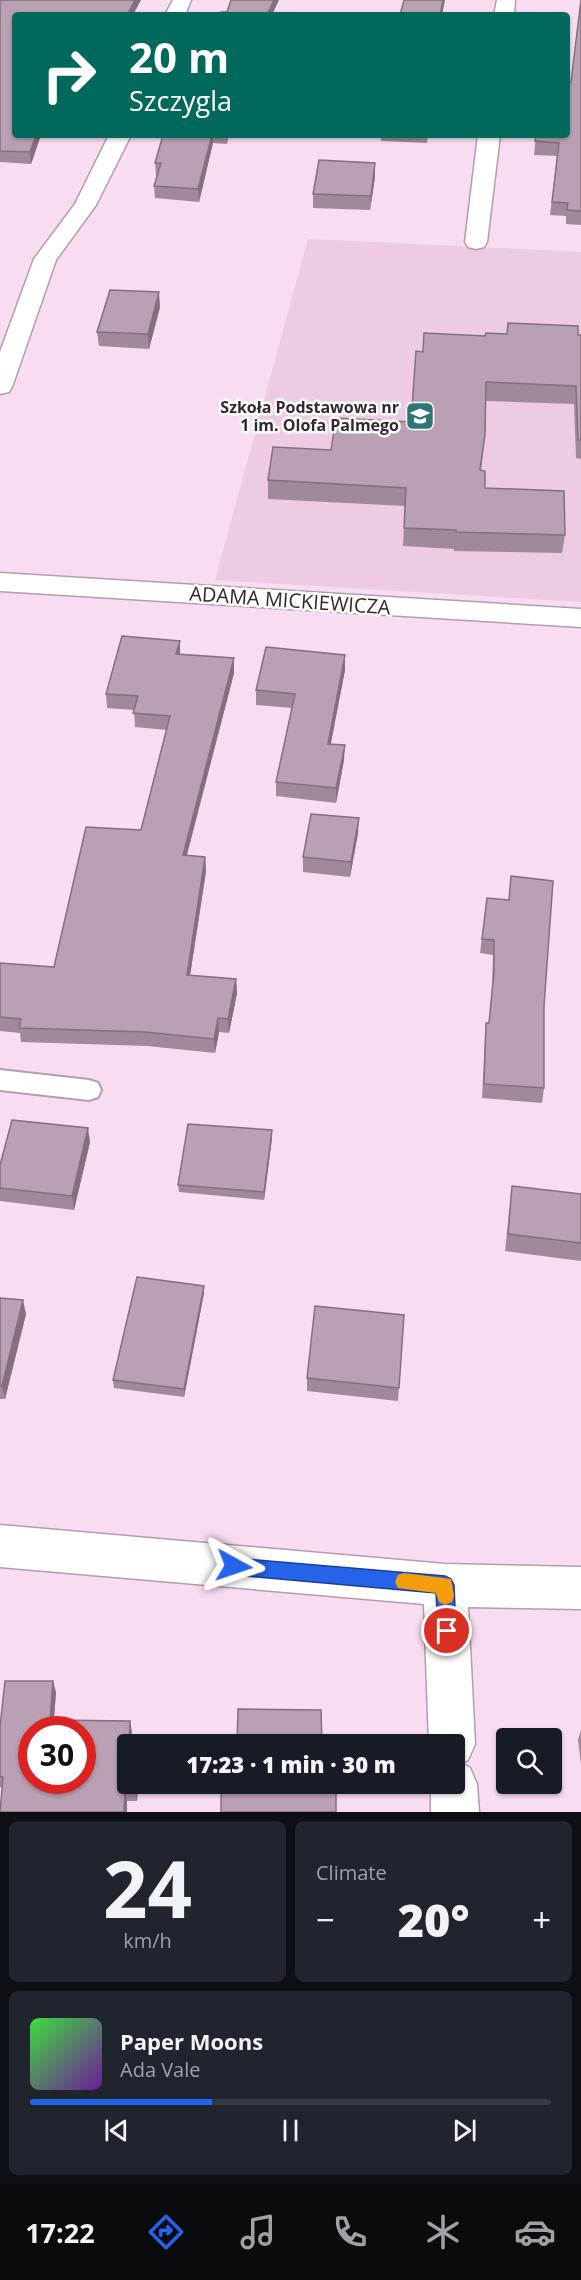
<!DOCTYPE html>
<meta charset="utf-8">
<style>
:root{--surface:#171b24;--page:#20242c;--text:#f1f3f6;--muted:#9ea1a6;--line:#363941;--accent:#2563eb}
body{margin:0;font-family:"Open Sans",sans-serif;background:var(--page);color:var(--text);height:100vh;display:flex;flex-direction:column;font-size:22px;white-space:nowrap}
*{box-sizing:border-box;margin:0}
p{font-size:20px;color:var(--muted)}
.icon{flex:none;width:33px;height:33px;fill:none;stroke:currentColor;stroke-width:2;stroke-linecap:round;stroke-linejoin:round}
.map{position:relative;height:1812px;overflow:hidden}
.drawer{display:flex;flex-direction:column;gap:9px;padding:9px;background:#0d0f14;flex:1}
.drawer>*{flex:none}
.top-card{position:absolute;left:12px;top:12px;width:558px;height:126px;border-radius:6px;box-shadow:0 2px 4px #0004;background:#00695c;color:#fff;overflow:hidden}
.tools{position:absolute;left:496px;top:1728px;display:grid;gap:12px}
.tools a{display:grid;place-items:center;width:66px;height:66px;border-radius:6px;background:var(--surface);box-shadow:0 2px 4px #0004;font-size:30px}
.speed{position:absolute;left:18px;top:1716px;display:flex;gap:12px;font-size:30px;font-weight:700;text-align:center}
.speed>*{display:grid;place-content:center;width:78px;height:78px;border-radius:50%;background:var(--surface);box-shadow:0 2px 4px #0004;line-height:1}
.speed .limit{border:9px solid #d22;background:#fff;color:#111}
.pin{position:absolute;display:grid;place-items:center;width:51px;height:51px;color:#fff;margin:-26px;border:3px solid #fff;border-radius:50%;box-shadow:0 2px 6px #0007}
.me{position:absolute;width:66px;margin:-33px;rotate:95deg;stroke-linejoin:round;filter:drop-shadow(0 0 4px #0008)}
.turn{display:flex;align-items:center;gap:21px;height:126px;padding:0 18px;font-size:27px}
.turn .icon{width:78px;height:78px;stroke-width:2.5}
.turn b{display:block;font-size:42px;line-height:51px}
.big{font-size:45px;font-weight:800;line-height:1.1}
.drawer .tile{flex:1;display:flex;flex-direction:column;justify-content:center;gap:9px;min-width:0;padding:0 21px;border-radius:9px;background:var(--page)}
.drawer .dial{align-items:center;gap:0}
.dial b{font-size:78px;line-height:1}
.song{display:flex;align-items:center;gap:18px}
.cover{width:72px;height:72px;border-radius:9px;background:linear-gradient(135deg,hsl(120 70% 55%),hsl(280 70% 35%))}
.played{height:6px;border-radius:3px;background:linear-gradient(90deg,var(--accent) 35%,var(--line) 35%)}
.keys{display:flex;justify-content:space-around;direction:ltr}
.heat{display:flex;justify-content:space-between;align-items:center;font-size:33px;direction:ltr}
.drawer .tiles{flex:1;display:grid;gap:9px;grid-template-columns:1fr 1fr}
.tile:last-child{grid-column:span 2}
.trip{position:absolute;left:117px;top:1734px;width:348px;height:60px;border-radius:6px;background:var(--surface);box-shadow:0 2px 4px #0004;font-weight:800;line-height:60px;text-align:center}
.menu{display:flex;height:96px;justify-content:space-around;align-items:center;background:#090b0e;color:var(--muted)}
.menu .icon{width:42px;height:42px}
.menu .on{color:var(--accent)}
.menu b{font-size:27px;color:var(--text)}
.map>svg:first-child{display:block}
.built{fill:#eccbe3}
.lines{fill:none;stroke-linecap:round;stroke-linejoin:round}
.lane-casing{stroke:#b59cae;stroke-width:4}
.street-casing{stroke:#b59cae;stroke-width:3}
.lane{fill:#fff;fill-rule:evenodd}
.street{fill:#fff;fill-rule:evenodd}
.wall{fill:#a08a9a}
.shaded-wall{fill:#82707d}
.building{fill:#baa0b3;stroke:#82707d;stroke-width:1.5;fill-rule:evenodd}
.route{fill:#2563eb;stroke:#184099;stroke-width:1.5}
.slow{fill:#f59e0b}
.labels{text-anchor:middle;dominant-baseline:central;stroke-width:5;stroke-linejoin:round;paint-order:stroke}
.far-poi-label{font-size:16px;font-weight:bold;fill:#32282f;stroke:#fff;text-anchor:end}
.street-label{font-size:20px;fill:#32282f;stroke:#fff}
</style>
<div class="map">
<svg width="581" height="1812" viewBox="0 0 581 1812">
<rect width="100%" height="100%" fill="#f8dcf0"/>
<path class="built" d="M308 239 581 252V602L215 580Z"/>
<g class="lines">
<g class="lane-casing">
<path id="lane" d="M0 1070 89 1080 98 1083 101 1090 98 1097 89 1100 0 1090Z"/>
</g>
<g class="street-casing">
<g id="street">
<path d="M173 0H191L185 15H165Z"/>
<path d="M497 0H515L514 15H494Z"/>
<path d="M109 135H131L96 205 56 260 12 387 9 392 0 394V352L34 259 75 204Z"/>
<path d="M478 135H500L487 242 484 247 476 249 468 247 465 242Z"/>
<path d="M0 573 581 609V627L0 591Z"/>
<path d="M0 1525 445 1564 581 1567V1609L468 1607 475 1744 468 1760 461 1763 470 1768 477 1784 479 1812H431V1784H454V1744H429L424 1604 0 1567Z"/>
</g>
</g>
<use href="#lane" class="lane"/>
<use href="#street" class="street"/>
</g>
<g class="wall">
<path d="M0 0 15 15 41 135 31 164 0 162Z"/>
<path d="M581 0V225L566 224V216L550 215 557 156 534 155 536 135 571 82Z"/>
<path d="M163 135H229L227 144 213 143 199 202 155 198 154 186 157 176H156L155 163Z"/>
<path d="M381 135H428L427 143 381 141Z"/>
<path d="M375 163V177L370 210 313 208V194Z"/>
<path d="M160 307 149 349 99 346 97 332Z"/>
<path d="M508 323 581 335V459L576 458 574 404 486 401 485 435 481 470 485 488 565 535 562 553 454 551V549L403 546 405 506 268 499V480L331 450 411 422 423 352 485 336 507 334Z"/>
<path d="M180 654 234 673 187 855 205 857 206 871 190 975 236 979 237 993 229 1033 219 1032 215 1053 147 1046 21 1042 20 1033 0 1031V963L54 967 141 830 167 730 135 727 134 710 107 708 106 694Z"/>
<path d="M345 670 330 744 344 760 336 803 276 796V782L292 708 256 705V690Z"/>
<path d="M358 833 350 877 303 872V857Z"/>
<path d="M487 898 544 1006V1088L542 1103 482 1098 485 1037 486 1023H489L492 987 493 955 480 953Z"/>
<path d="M272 1130V1138L264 1200 179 1192 178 1185Z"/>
<path d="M90 1142 74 1210 0 1201V1165Z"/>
<path d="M512 1186 581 1194V1261L505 1251 510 1203Z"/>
<path d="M204 1286V1293L184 1397 114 1388 113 1380Z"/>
<path d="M0 1298 26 1314 5 1399H0Z"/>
<path d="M404 1315 398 1401 307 1391V1378Z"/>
<path d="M56 1692 54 1720 132 1732 128 1784H138L137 1801H127L0 1787V1727Z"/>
<path d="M581 1730V1765L578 1740Z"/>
</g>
<g class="shaded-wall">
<path d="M135 0H141L133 15H129V12Z"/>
<path d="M274 0H279L272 15H267Z"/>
<path d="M443 0H445L442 15H440Z"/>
<path d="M36 135H41L31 164 30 152Z"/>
<path d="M212 135H213V143L199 202 198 189Z"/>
<path d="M375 163V177L370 210 371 196Z"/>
<path d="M159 292 160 307 149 349 148 334Z"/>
<path d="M180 641V655L176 654Z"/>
<path d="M345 655V670L328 759V744Z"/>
<path d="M234 658V673L183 869V855Z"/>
<path d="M345 745 344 760 336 803V788Z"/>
<path d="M359 818 358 833 350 877 351 862Z"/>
<path d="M205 857 206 871 188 989 187 975Z"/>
<path d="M236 979 237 993 229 1033 228 1019Z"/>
<path d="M218 1018 219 1032 215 1053 214 1039Z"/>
<path d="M88 1128 90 1142 74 1210 72 1196Z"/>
<path d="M272 1130V1138L264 1200V1192Z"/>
<path d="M204 1286V1293L184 1397V1389Z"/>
<path d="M23 1300 26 1314 5 1399 2 1386Z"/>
<path d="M53 1681 56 1692 53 1730 50 1720Z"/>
<path d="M130 1721 132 1732 131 1744H129Z"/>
<path d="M136 1784H138L137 1801 135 1791Z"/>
<path d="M125 1791 127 1801V1812H124Z"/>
</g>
<g class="building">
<path d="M0 0H135L129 12H131L129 15H15V135H36L30 152 0 151Z"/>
<path d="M231 0H274L267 15H220L221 12H227Z"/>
<path d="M404 0H443L440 15H400Z"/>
<path d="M581 0V211L567 210 568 203 552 202 559 143 535 141 536 135H567V82H571Z"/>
<path d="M163 135H212L198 189 154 186 161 163H155Z"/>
<path d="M319 160 375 163 371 196 313 194Z"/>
<path d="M110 290 159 292 148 334 97 332Z"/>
<path d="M508 323 578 326V335H581V440H578L576 386 486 382 485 434 480 470 485 471V488L564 491 565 535 456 532V530L404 528 406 488 268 480 273 447 331 450 336 418 411 422 416 351 423 352 424 333 485 336 486 333 507 334Z"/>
<path d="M122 636 180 641 176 654 234 658 183 855 205 857 187 975 236 979 228 1019 218 1018 214 1039 145 1032 19 1028 21 1019 0 1017V963L54 967 86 827 141 830 170 716 133 713 138 696 106 694Z"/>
<path d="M266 647 345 655 328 744 345 745 336 788 276 782 295 694 256 690Z"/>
<path d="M311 814 359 818 351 862 303 857Z"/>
<path d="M511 876 553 881 544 1006V1088L484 1084 486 1023H489L494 972V940L482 939 487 898 509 900Z"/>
<path d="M12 1120 88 1128 72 1196 0 1188V1165Z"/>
<path d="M188 1124 272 1130 264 1192 178 1185Z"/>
<path d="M512 1186 581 1194V1243L508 1234Z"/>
<path d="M137 1277 204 1286 184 1389 113 1380Z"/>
<path d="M0 1298 23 1300 2 1386H0Z"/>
<path d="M315 1306 404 1315 399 1388 307 1378Z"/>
<path d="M5 1681H53L50 1720 130 1721 129 1744H128V1784H136L135 1791H125L124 1812H0L3 1777H0V1727ZM32 1730H82V1780H32Z"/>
<path d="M238 1709 321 1710 322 1744H223V1743H237Z"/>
<rect x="221" y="1784" width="115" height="28"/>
</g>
<path class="route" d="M234 1558 445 1576 451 1579 454 1585 456 1631 453 1637 447 1640 440 1637 438 1631 436 1593 234 1575 228 1573 225 1566 228 1560Z"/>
<path class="slow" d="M404 1573 451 1579 454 1596 452 1602 445 1605 439 1602 436 1593 398 1588 395 1582 398 1575Z"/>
<defs>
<g id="school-square" transform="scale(1.5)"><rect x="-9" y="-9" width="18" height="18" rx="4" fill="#2d7675" stroke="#fff"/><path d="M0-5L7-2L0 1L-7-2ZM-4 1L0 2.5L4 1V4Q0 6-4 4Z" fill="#fff"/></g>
</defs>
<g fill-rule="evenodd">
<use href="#school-square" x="420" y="416"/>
</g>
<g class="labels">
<g class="far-poi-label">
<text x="399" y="407">Szkoła Podstawowa nr<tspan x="399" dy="18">1 im. Olofa Palmego</tspan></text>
</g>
<g class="street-label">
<text transform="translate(290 600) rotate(4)">ADAMA MICKIEWICZA</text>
</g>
</g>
</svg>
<div class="tools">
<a><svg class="icon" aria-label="search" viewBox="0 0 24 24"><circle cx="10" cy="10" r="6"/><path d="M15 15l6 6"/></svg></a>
</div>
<div class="speed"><div class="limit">30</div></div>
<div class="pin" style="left:447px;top:1631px;background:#d93025"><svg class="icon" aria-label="arrive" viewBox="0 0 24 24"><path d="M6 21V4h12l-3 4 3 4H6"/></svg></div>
<svg class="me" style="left:234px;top:1566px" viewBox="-20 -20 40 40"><path d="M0-17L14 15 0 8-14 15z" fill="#2563eb" stroke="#fff" stroke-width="4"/></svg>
<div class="trip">17:23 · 1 min · 30 m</div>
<div class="top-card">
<div class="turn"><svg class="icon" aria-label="right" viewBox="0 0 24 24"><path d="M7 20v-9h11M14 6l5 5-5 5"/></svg><div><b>20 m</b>Szczygla</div></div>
</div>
</div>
<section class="drawer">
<div class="tiles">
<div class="tile dial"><b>24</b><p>km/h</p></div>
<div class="tile"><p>Climate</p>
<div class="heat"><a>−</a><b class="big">20°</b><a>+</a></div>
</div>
<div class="tile">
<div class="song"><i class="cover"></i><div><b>Paper Moons</b><p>Ada Vale</p></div></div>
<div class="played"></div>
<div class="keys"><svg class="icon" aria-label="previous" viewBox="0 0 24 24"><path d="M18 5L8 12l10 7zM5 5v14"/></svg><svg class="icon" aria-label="pause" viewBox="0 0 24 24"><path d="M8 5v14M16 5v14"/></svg><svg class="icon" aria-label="next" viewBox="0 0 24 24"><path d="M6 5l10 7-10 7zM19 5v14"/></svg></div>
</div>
</div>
</section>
<nav class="menu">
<b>17:22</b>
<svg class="icon on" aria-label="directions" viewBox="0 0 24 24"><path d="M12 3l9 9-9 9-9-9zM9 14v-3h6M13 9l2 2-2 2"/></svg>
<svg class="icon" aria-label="music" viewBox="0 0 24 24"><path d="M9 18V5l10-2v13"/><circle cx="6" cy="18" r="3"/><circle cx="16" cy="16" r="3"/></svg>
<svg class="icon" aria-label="phone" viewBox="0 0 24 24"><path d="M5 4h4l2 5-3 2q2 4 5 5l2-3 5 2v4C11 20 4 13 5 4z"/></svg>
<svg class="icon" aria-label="climate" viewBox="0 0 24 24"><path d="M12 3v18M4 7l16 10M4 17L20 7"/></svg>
<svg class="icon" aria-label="car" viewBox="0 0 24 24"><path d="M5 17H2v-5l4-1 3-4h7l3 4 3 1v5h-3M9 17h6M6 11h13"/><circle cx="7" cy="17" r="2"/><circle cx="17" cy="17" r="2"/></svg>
</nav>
